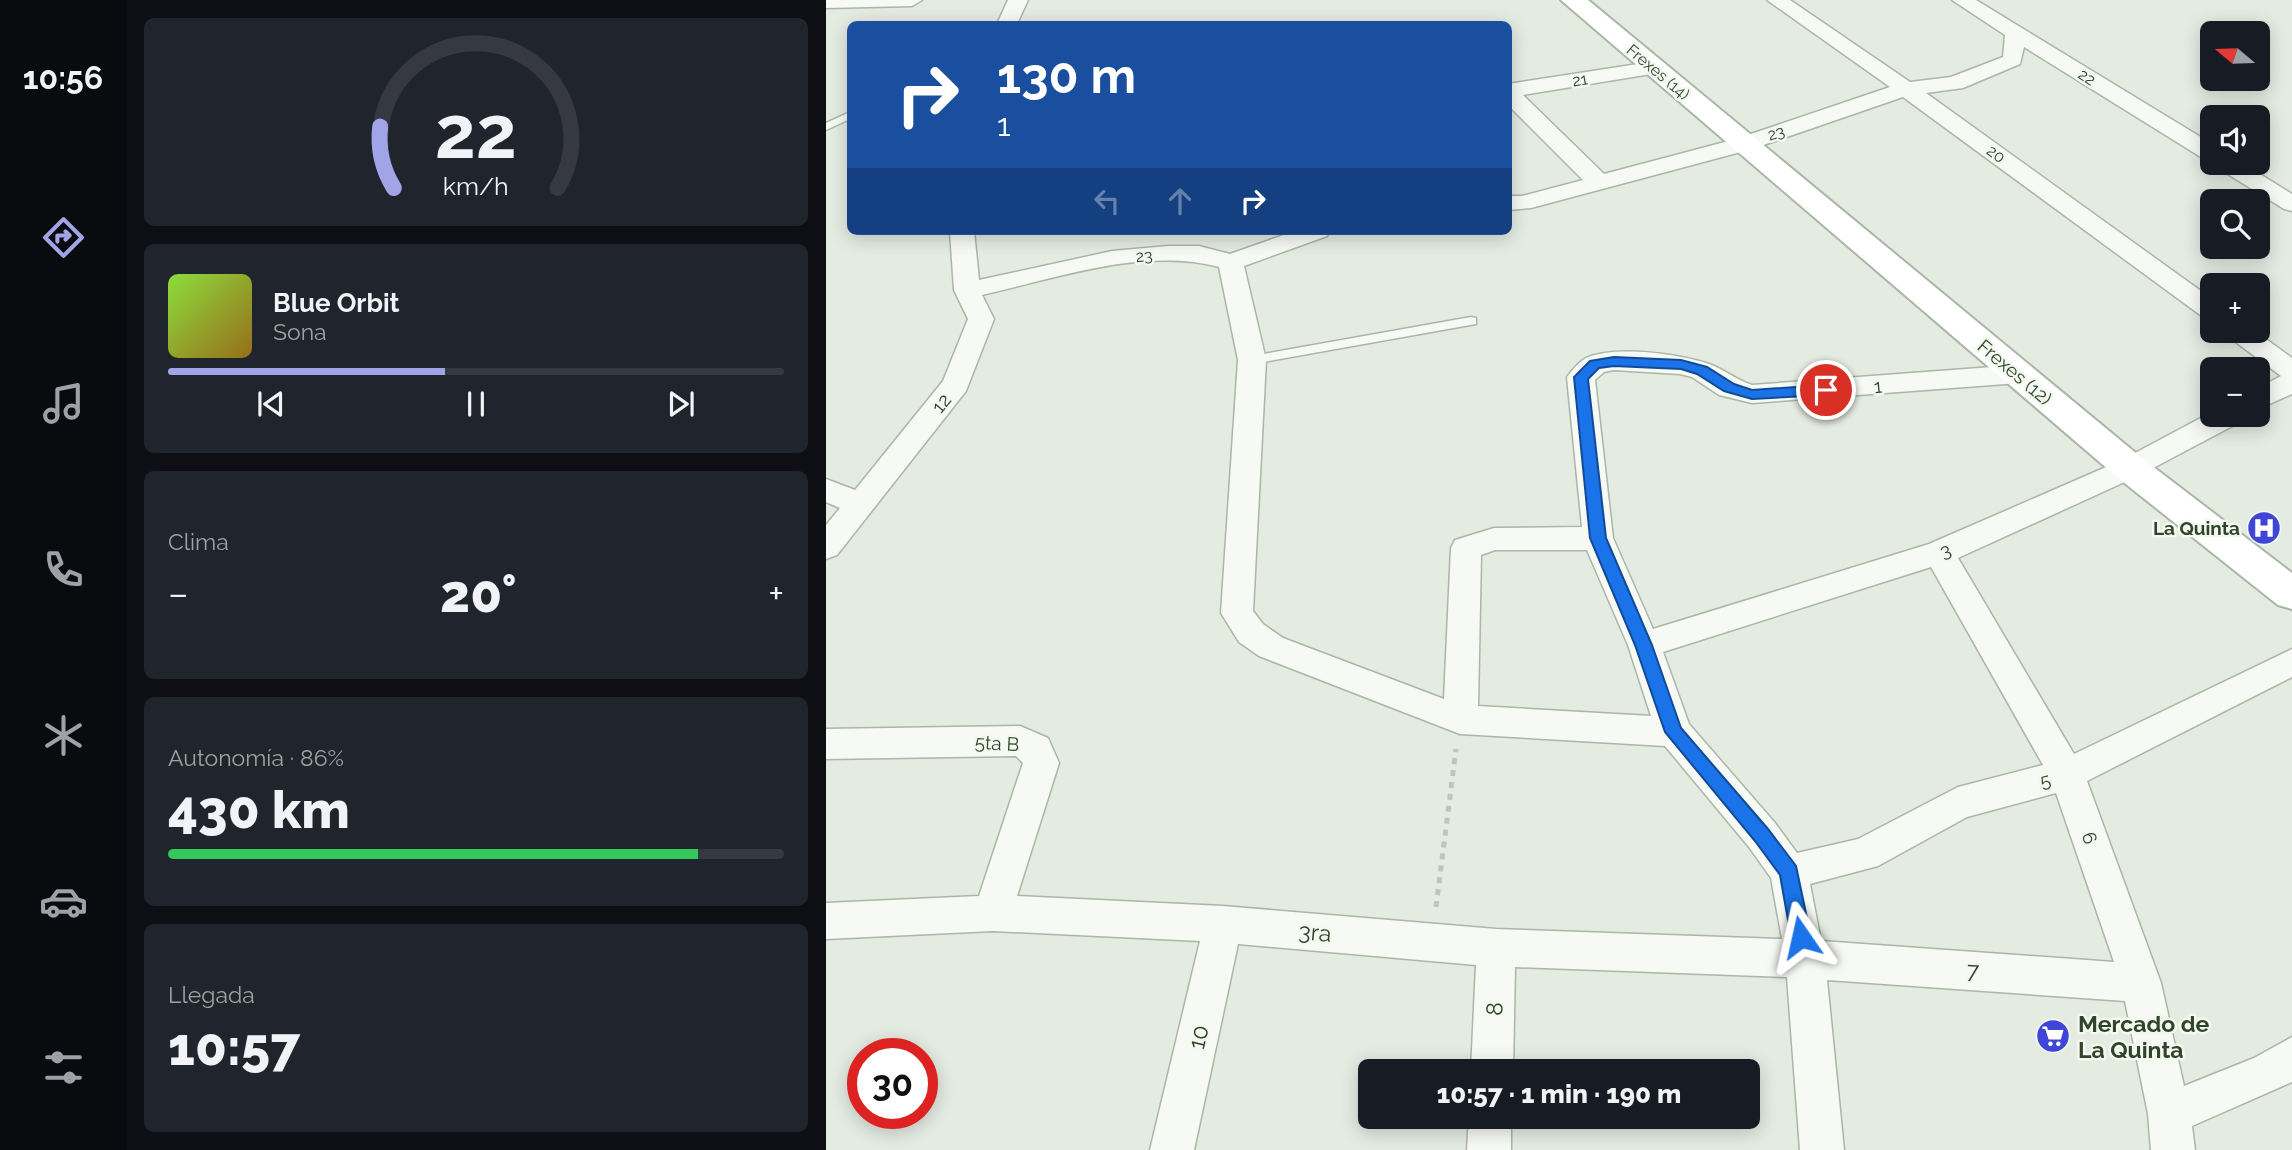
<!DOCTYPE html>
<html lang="es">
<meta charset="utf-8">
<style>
:root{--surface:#171b24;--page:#20242c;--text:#f1f3f6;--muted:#9ea1a6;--line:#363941;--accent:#a1a5e8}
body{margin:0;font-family:Raleway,sans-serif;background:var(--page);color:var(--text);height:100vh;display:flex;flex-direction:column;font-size:26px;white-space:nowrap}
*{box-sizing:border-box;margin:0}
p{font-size:23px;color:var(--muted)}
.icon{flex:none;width:38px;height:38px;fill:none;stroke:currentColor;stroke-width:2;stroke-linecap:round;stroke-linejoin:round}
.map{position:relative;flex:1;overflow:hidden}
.sheet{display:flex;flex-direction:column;gap:18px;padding:18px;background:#0d0f14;width:700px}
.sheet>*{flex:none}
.banner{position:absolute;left:21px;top:21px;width:665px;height:214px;border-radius:10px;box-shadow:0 4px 18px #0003;background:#1a4fa0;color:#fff;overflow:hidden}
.needle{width:46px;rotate:289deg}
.fabs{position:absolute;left:1374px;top:21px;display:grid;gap:14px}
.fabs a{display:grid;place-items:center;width:70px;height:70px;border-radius:10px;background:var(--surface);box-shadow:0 4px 18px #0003;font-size:35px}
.speed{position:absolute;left:21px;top:1038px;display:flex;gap:14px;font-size:35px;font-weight:700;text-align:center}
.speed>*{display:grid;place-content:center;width:91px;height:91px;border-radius:50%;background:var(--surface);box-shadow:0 4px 18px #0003;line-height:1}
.speed .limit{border:10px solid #d22;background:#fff;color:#111}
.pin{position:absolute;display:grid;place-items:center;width:60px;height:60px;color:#fff;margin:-30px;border:4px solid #fff;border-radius:50%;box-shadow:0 2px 7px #0007}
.me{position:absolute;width:77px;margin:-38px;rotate:349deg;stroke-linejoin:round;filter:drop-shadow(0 0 5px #0008)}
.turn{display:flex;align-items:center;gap:24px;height:147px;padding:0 35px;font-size:32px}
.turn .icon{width:91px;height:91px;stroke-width:2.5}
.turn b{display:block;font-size:49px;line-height:60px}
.lanes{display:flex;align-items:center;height:66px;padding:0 35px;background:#0003;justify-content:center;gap:35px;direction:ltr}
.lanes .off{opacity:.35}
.big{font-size:52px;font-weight:800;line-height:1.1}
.sheet .tile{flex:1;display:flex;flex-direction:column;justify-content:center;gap:10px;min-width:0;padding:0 24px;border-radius:10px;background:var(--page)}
.sheet .dial{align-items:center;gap:0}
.dial svg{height:182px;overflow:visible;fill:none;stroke:var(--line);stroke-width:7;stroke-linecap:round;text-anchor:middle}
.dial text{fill:var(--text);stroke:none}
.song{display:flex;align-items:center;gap:21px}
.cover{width:84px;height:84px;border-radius:10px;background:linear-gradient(135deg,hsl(90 70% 55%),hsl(40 70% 35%))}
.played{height:7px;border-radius:4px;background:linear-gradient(90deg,var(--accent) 45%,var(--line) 45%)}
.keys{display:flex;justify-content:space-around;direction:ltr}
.heat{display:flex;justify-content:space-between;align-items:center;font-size:38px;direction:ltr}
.charge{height:10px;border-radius:5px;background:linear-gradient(90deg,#34c759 86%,var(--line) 0)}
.trip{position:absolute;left:532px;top:1059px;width:402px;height:70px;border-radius:10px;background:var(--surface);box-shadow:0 4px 18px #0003;font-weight:800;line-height:70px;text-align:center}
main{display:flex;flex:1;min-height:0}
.tab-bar{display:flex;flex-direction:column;width:126px;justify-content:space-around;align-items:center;background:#090b0e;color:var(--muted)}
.tab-bar .icon{width:49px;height:49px}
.tab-bar .selected{color:var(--accent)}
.tab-bar b{font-size:32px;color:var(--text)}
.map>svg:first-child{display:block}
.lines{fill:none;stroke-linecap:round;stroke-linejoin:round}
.service-casing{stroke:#aab6a6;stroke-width:3}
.minor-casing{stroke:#aab6a6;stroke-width:3}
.secondary-casing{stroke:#aab6a6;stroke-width:4}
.path{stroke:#bec6bb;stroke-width:5;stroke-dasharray:6 6;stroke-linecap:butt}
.service{fill:#f6f9f4;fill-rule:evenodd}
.minor{fill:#f6f9f4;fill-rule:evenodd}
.secondary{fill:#fff;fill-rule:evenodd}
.route{fill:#1a73e8;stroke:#114b97;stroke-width:2}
.labels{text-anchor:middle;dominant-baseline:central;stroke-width:5;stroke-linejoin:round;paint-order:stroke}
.far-street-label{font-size:16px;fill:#2f4428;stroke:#f3f8f1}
.street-label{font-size:19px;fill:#2f4428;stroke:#f3f8f1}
.poi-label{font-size:19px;font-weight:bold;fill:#2f4428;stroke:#f3f8f1;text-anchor:end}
.near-street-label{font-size:23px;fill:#2f4428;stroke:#f3f8f1}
.near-poi-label{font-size:23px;font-weight:bold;fill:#2f4428;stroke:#f3f8f1;text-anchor:start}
</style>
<main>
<nav class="tab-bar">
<b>10:56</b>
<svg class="icon selected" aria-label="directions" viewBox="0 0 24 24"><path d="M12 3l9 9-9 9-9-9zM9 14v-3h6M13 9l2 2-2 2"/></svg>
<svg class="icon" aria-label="music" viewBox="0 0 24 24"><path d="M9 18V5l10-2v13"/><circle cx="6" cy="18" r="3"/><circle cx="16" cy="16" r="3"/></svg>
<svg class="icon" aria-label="phone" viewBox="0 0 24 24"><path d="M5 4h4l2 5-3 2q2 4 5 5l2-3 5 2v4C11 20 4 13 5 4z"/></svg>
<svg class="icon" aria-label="climate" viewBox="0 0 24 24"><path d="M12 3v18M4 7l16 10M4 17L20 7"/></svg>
<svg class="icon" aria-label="car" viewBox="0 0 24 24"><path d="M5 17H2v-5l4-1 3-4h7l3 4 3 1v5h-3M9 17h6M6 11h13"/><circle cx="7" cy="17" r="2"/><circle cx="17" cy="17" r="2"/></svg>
<svg class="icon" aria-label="filters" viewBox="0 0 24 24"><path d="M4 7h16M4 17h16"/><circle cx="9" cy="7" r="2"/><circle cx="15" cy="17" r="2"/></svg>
</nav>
<section class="sheet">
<div class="tile dial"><svg viewBox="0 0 100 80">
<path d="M14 69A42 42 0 1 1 86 69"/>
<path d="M14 69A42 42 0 0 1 8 42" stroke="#a1a5e8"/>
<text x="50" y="56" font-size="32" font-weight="700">22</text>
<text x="50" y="72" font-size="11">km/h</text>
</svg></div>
<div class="tile">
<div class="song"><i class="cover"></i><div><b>Blue Orbit</b><p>Sona</p></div></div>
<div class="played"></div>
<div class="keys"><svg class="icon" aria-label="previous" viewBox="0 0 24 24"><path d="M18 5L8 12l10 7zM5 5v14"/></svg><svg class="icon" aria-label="pause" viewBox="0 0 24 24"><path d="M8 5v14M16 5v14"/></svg><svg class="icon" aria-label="next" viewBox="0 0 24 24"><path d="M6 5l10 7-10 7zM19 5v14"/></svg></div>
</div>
<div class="tile"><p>Clima</p>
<div class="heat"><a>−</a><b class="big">20°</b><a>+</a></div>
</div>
<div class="tile"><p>Autonomía · 86%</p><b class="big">430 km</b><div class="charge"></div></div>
<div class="tile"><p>Llegada</p><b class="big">10:57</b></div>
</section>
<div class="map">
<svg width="1466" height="1150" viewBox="0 0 1466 1150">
<rect width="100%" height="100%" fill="#e4ebe1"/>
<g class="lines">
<g class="service-casing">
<g id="service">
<path d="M24 112V119L0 130V123Z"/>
<path d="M645 317 650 318V324L426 364 419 360 426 356Z"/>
</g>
</g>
<g class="minor-casing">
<g id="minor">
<path d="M0 0H96L86 6 0 8Z"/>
<path d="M182 0H202L191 24H171Z"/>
<path d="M941 0H964L1084 82 1125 77 1177 57 1179 35 1126 0H1150L1386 144V161L1378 159 1198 47 1194 64 1137 88 1100 93 1386 299V319L1377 317 1077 97 926 149 705 208 682 210V196H696L757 180 682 105V84L825 62 832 64 835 68 832 72 825 74 697 95 778 174 910 139 1064 87Z"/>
<path d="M1389 163H1416L1466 194V211L1458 209 1392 168Z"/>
<path d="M124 231H148L153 280 286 251 342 246H373L404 254 469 231H504L501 236 418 266 440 360 427 611 437 624 457 638 618 699 625 548 629 540 668 528 756 527 741 377C746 370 753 362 760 358 789 345 854 354 883 364 898 369 910 380 926 385L1193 365 1203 368 1207 374 1203 380 1193 383 926 403 893 395 866 377 854 374 788 370 778 372 769 380 787 538 827 629 1103 544 1294 461 1386 412V415H1418L1414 422 1314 475 1132 558 1248 754 1466 649V677L1261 781 1335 983 1358 1086 1428 1058 1466 1037V1082L1366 1126 1369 1150H1325L1322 1114 1299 1001 1001 980 1018 1150H974L961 977 689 967 687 1071H645L650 965 412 944 368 1150H324L374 941 167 931 0 939V903L153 896 197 763 190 756 0 759V729L194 726 222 738 233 763 191 896 397 906 670 929 956 939 945 878 923 847 839 746 634 734 433 656 413 642 395 613 412 360 393 267C317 247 231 278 156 295L168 319 140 391 11 555 0 559V525L14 508 0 502V479L29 490 117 381 142 319 128 290ZM669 550H761L802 645 825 716 652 706 655 555ZM1105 567 1217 765 1132 787 1032 839 971 853 949 823 863 724 837 652ZM1230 793 1288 962 995 941 984 884 1052 866 1141 817Z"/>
<path d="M1399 331H1429L1466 358V394L1432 409V388L1455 376 1403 337Z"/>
<path d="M643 1116H685V1150H641Z"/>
</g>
</g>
<g class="secondary-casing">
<path id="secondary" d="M735 0H762L1317 459 1466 573V609L1452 605 1291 477Z"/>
</g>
<path class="path" d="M610 907 630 749"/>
<use href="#service" class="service"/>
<use href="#minor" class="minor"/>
<use href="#secondary" class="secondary"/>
</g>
<path class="route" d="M788 357 855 360 881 367 908 384 926 390 1000 385 1007 390 1000 395 926 399 898 391 871 374 855 369 788 366 773 368 762 379 780 538 826 645 855 728 942 829 970 866 985 937 982 944 975 946 968 944 965 937 954 875 929 841 839 732 809 645 764 538 748 377 764 361Z"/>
<defs>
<g id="hospital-disc" transform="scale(1.75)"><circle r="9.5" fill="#3f46d7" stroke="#f3f8f1"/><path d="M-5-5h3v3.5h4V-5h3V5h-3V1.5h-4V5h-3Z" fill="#fff"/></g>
<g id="supermarket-disc" transform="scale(1.75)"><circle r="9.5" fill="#3f46d7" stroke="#f3f8f1"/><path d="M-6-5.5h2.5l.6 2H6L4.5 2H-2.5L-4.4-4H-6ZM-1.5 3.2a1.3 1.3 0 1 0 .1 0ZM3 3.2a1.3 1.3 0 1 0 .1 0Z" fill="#fff"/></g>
</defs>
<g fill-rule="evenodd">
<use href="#hospital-disc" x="1438" y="528"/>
<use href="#supermarket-disc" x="1227" y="1036"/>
</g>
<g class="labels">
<g class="far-street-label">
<text transform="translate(832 72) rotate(40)">Frexes (14)</text>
<text transform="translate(1261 77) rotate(32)">22</text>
<text transform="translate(754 80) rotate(-9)">21</text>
<text transform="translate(950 133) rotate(-18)">23</text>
<text transform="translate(1170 154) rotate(36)">20</text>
<text transform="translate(318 256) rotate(-6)">23</text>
</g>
<g class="street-label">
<text transform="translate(1189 372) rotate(40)">Frexes (12)</text>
<text transform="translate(1052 386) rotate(-5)">1</text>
<text transform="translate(115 403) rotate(-51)">12</text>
<text transform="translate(1119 550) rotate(-22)">3</text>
<text transform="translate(171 743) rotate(3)">5ta B</text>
<text transform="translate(1219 780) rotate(-14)">5</text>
<text transform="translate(1264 838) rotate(71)">6</text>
</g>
<g class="poi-label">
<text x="1414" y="528">La Quinta</text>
</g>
<g class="near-street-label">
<text transform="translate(489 932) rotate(5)">3ra</text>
<text transform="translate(1147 970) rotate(4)">7</text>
<text transform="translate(668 1009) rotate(-88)">8</text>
<text transform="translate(372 1037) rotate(-77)">10</text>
</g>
<g class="near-poi-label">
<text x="1252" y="1023">Mercado de<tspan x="1252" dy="26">La Quinta</tspan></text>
</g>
</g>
</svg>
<div class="fabs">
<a><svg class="needle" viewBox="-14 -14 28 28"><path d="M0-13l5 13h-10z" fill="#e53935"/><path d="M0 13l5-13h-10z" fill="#9ea1a6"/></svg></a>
<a><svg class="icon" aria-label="sound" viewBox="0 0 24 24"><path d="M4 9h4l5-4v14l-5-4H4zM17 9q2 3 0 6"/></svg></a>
<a><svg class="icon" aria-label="search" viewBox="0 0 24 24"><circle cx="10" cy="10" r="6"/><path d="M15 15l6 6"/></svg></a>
<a>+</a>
<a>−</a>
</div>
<div class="speed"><div class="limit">30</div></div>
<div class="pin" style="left:1000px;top:390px;background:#d93025"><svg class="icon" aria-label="arrive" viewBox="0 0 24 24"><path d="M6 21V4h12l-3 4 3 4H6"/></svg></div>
<svg class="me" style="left:975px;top:937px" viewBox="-20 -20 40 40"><path d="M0-17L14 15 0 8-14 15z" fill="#1a73e8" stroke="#fff" stroke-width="4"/></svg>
<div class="trip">10:57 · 1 min · 190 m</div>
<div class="banner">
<div class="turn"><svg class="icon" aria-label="right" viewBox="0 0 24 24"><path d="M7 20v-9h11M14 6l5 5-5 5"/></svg><div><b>130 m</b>1</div></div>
<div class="lanes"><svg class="icon off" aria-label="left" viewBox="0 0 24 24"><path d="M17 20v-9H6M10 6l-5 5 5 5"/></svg><svg class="icon off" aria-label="ahead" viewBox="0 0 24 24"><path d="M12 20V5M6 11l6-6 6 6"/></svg><svg class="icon" aria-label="right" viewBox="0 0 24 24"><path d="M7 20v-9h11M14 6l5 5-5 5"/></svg></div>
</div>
</div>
</main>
